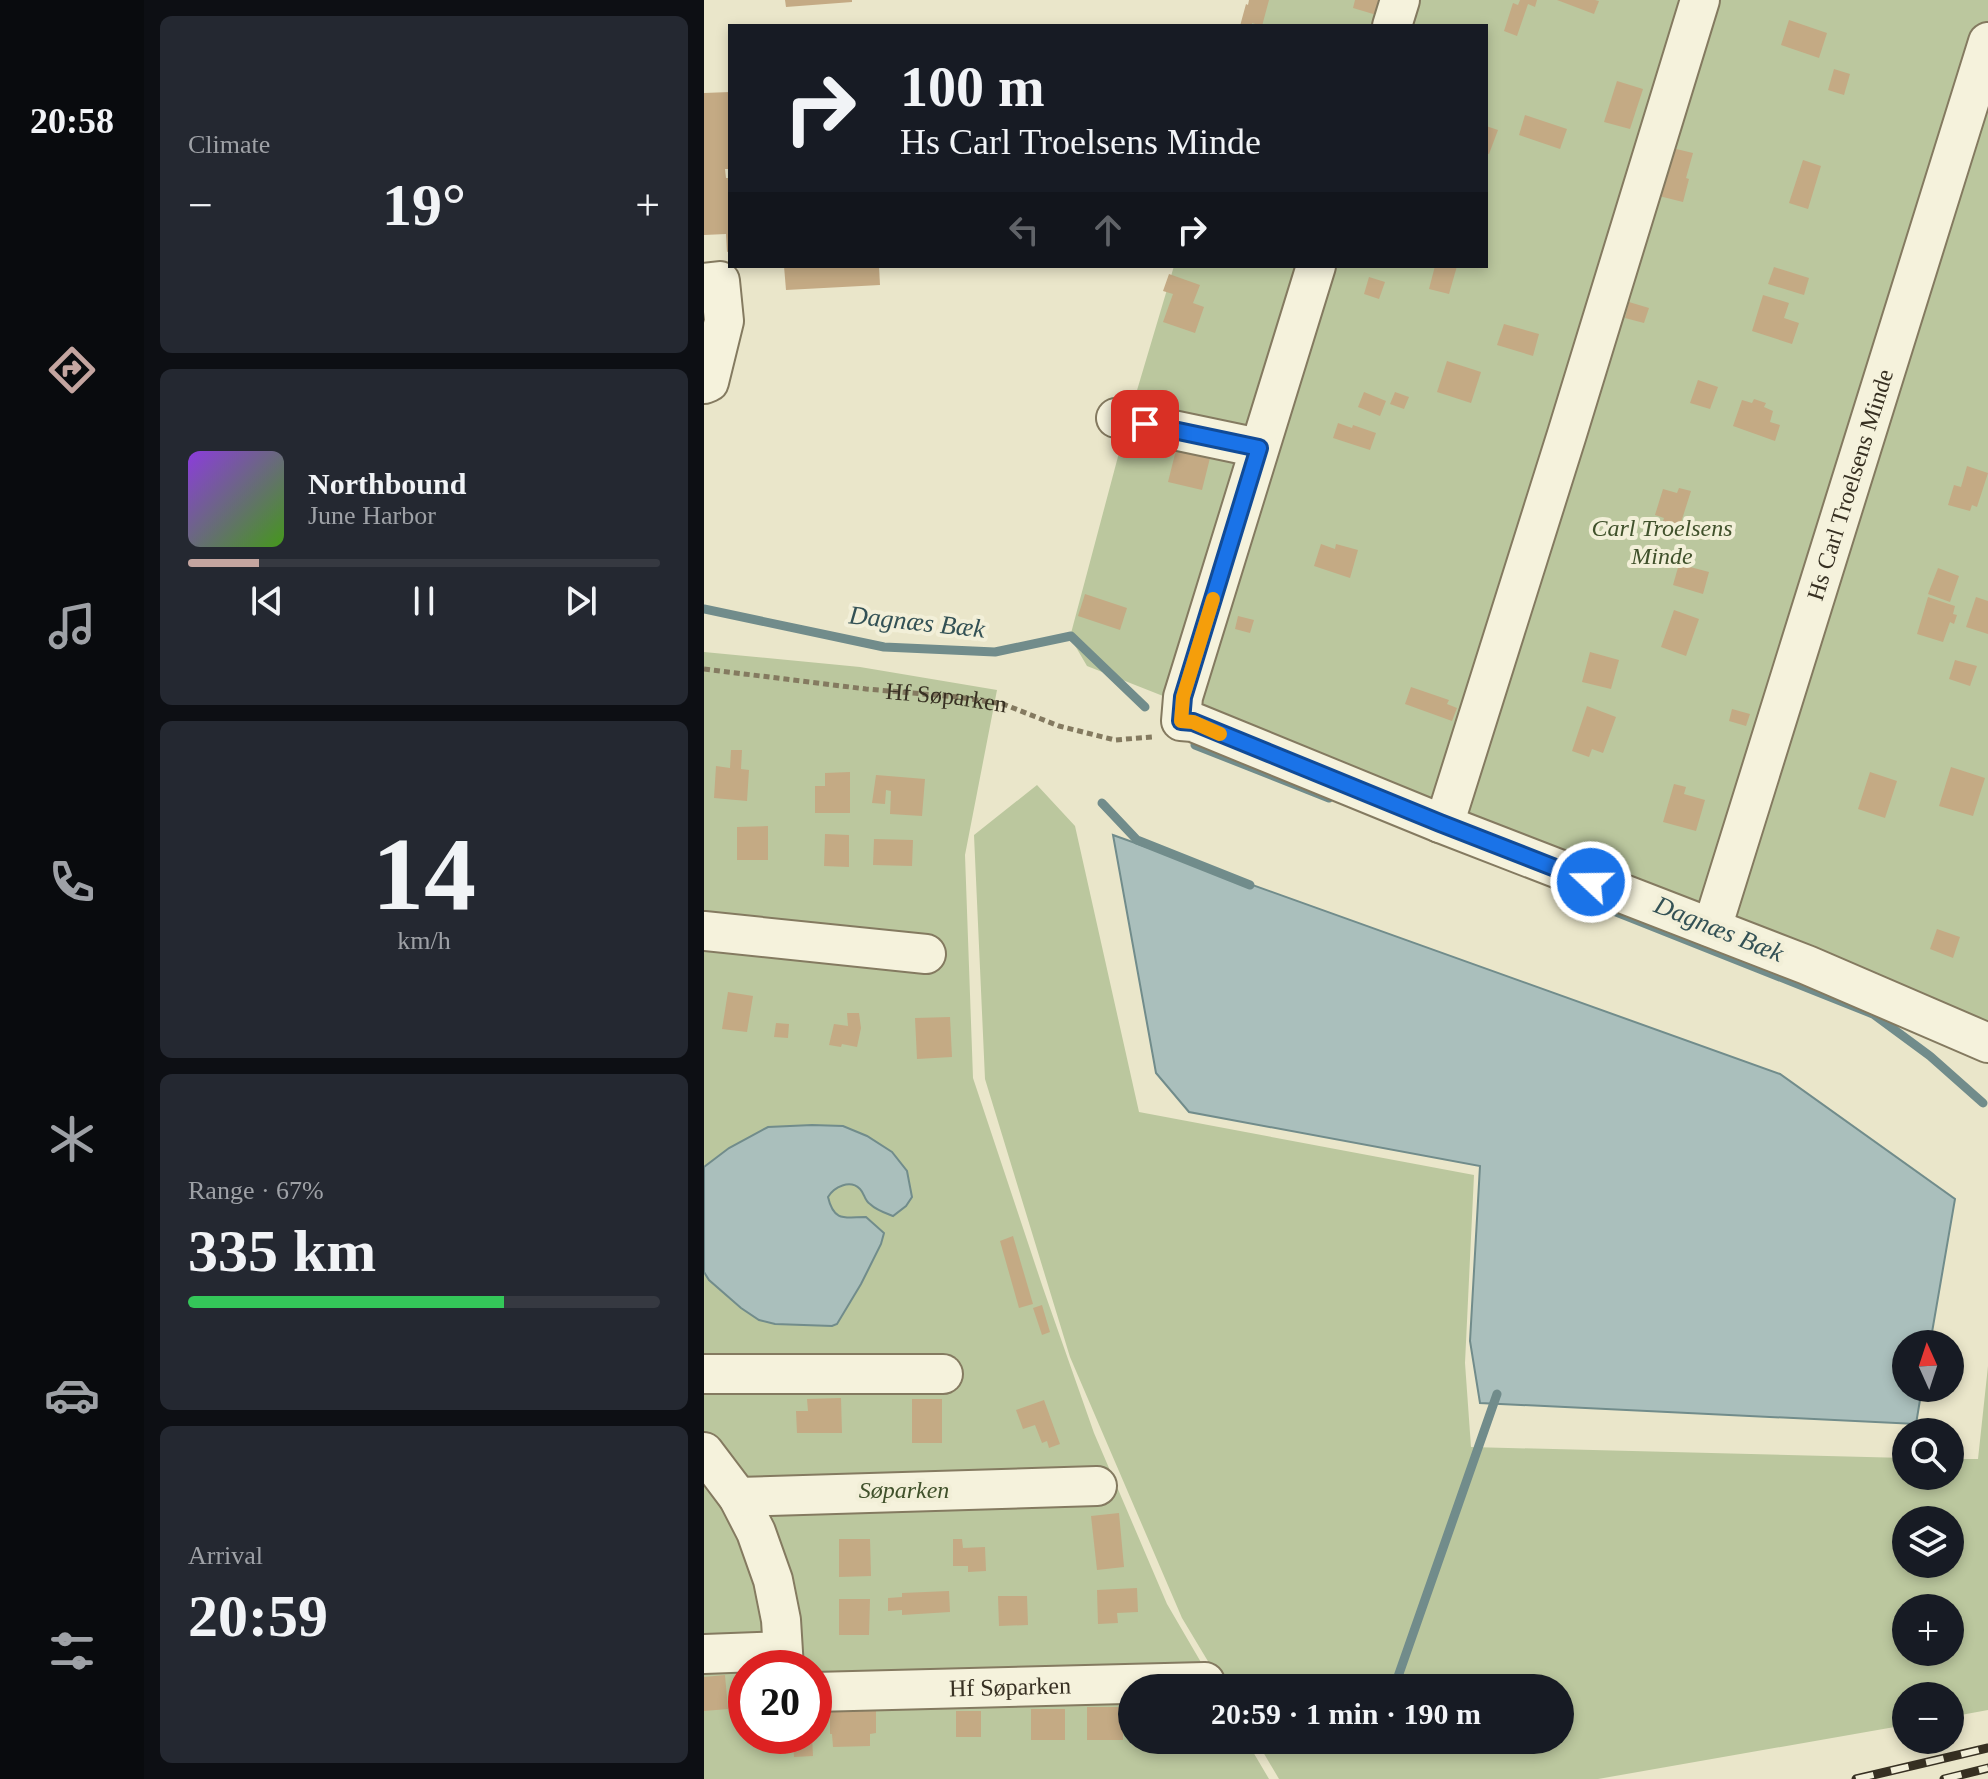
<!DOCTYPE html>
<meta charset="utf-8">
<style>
:root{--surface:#171b24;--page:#242831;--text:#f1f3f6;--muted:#9ea1a6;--line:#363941;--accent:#c4a5a0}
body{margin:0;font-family:Georgia,serif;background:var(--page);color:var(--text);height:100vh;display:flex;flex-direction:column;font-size:30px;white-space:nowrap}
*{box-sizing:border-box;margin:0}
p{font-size:26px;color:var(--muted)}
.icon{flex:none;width:44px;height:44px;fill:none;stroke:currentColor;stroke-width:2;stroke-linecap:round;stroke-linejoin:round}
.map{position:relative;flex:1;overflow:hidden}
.panel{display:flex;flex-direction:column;gap:16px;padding:16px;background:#0d0f14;width:560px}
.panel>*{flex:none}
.hud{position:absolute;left:24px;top:24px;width:760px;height:244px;border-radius:0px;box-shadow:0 4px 12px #0003;background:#171b24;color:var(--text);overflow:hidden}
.needle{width:52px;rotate:357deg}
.tools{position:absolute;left:1188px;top:1330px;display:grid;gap:16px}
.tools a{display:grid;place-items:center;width:72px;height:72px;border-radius:50%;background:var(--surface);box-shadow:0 4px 12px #0003;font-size:40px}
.speed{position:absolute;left:24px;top:1650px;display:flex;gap:16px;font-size:40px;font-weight:700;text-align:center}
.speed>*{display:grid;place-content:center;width:104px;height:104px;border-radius:50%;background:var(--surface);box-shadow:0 4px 12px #0003;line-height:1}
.speed .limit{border:12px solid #d22;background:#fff;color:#111}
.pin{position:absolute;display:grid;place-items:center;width:68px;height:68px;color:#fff;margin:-34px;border-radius:16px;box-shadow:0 4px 12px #0006}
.me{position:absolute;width:88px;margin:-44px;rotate:291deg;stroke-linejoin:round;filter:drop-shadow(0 0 6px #0008)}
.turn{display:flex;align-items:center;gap:28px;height:168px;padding:0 40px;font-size:36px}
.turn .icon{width:104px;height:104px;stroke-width:2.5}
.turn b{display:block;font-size:56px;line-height:68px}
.lanes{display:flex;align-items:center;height:76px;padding:0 40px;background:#0003;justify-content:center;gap:40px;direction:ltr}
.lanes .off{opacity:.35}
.big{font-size:60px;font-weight:700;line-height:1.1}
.panel .widget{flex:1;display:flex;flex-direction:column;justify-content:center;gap:12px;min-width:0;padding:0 28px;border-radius:12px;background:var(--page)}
.panel .dial{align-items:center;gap:0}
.dial b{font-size:104px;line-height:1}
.song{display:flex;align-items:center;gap:24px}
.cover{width:96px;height:96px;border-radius:12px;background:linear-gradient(135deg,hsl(270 70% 55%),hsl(100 70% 35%))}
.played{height:8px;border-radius:4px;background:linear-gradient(90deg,var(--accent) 15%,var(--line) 15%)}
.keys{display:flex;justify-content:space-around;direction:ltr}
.heat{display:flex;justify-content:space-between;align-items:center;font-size:44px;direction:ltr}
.charge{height:12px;border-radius:6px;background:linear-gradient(90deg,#34c759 67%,var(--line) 0)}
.trip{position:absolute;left:414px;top:1674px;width:456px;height:80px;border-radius:40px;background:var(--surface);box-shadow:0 4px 12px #0003;font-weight:700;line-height:80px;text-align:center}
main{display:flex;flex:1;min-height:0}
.menu{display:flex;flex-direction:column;width:144px;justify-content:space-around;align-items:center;background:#090b0e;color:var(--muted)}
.menu .icon{width:56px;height:56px}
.menu .on{color:var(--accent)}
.menu b{font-size:36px;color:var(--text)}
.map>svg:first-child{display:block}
.green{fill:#bbc79e;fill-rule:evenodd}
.water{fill:#aabfbc;stroke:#718c8b;stroke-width:2}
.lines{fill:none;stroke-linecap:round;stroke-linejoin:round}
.stream{stroke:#718c8b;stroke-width:9}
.building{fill:#c4aa84}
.minor-casing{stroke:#847a60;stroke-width:42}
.path{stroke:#847a60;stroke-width:5;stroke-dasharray:6 4;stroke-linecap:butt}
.minor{stroke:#f5f2dc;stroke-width:38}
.rail-casing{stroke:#373022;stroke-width:9}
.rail{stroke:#f2efd8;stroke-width:6;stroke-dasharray:18;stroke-linecap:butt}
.route-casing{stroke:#114b97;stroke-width:20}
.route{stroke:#1a73e8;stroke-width:14}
.slow{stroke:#f59e0b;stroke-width:14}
.labels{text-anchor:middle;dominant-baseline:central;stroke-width:8;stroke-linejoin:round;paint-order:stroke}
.street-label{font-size:24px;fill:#373022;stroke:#f2efd8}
.park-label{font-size:24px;font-style:italic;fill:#40512b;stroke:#f2efd8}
.water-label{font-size:26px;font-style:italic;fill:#335155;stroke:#f2efd8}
</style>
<main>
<nav class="menu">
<b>20:58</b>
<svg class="icon on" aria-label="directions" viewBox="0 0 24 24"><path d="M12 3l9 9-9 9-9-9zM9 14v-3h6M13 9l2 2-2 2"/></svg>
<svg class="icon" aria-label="music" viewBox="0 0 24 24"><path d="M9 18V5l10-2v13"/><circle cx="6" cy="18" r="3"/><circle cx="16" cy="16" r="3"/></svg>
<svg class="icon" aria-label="phone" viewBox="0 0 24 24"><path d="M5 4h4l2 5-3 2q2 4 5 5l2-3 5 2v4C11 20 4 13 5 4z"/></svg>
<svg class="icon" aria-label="climate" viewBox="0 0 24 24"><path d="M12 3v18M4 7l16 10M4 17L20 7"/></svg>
<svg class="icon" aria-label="car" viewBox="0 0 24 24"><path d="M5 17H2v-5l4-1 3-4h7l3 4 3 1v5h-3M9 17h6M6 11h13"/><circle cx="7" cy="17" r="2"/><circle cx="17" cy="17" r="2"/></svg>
<svg class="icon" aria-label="filters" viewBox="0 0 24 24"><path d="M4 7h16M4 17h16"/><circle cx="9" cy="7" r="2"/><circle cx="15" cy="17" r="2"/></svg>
</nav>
<section class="panel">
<div class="widget"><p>Climate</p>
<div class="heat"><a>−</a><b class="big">19°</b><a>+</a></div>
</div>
<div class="widget">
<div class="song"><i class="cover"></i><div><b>Northbound</b><p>June Harbor</p></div></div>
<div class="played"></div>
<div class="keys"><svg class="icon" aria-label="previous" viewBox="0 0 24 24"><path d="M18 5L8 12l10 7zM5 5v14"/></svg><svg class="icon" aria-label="pause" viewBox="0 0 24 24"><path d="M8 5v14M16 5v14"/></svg><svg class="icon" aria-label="next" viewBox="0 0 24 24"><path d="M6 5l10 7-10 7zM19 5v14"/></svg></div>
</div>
<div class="widget dial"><b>14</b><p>km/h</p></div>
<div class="widget"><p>Range · 67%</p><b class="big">335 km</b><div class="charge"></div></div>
<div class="widget"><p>Arrival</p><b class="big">20:59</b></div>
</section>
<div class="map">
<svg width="1284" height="1779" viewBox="0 0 1284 1779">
<rect width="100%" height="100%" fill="#eae6ca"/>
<g class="green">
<path d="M549 0H1284V1022L383 666 366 637 420 434 470 266H782V26H542Z"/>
<path d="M0 652 156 667 293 690 261 855 269 1078 339 1288 390 1433 463 1604 512 1688H428V1740H542L565 1779H0ZM42 1668H110V1736H42Z"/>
<path d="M333 785 371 826 435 1112 770 1175 761 1363 767 1447 1202 1458V1476H1246V1459H1274L1284 1366V1710L1246 1717V1696H1202V1725L894 1779H575L552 1740H856V1688H520L478 1618 366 1357 281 1079 270 835ZM1202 1520H1246V1564H1202ZM1202 1608H1246V1652H1202Z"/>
</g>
<g class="water">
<path d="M409 835 1076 1074 1251 1199 1226 1344H1202V1388H1218L1212 1424 776 1403 766 1341 776 1166 485 1112 452 1073Z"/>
<path d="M108 1125 139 1126 163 1136 188 1152 203 1171 208 1197 202 1206 189 1216C181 1213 172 1210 166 1204 160 1200 161 1194 156 1189 146 1179 130 1187 124 1197 130 1223 142 1217 162 1217L180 1233 177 1244 157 1284 133 1324 128 1326 71 1324 55 1320 37 1308 5 1280 0 1272V1167L25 1148 64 1127Z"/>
</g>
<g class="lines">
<g class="stream">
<path d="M0 609 180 647 291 652 367 636 441 707"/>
<path d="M491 745 625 798"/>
<path d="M398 803 433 840 546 885"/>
<path d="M877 898 1169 1014 1226 1056 1279 1103"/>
<path d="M690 1688 793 1394"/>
</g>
</g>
<g class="building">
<path d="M81 0H148V2L82 7Z"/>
<path d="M545 0H565L558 26 548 23V26H536L542 4 544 5Z"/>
<path d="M651 0H681L676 16 649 8Z"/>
<path d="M816 0H833L831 7 824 4 813 36 800 31 809 3 814 5Z"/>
<path d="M853 0H891L895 1 890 14Z"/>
<path d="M1085 20 1123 33 1115 58 1077 45Z"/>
<path d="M1130 69 1146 74 1140 95 1124 90Z"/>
<path d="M913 81 939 89 926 129 900 122Z"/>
<path d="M26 92V169H21L22 178H26V251L23 252 22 234 0 235V93Z"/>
<path d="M821 115 863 129 856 149 815 135Z"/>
<path d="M782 126 794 130 785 154 782 153Z"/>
<path d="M968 148 989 153 982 178 985 179 979 202 955 196Z"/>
<path d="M1099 160 1117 166 1104 209 1085 203Z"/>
<path d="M80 266H175L176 285 82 290Z"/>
<path d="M731 266H753L745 294 725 289Z"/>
<path d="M1070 267 1105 278 1100 295 1064 284Z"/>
<path d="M465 274 496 285 489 303 500 307 491 333 459 322 469 294 459 291Z"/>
<path d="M665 277 681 282 675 299 660 294Z"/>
<path d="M1059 295 1085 303 1080 318 1095 323 1088 344 1048 331Z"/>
<path d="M925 302 945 308 940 323 921 318Z"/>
<path d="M800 324 835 334 829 356 793 345Z"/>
<path d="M743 361 777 372 767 403 733 392Z"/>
<path d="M994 380 1014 387 1006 409 986 403Z"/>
<path d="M660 392 682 401 676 416 654 407Z"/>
<path d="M691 392 705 397 700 409 686 404Z"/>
<path d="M1050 399 1062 403 1060 407 1069 411 1066 422 1076 425 1071 441 1029 426 1038 400 1048 403Z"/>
<path d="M634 423 648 428 649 425 672 433 666 450 629 438Z"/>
<path d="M472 450 506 458 498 490 464 482Z"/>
<path d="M1263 466 1284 473 1273 507 1268 505 1266 511 1244 505 1250 485 1257 487Z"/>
<path d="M975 488 987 491 973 535 956 530 960 518 951 515 959 489 973 493Z"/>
<path d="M617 544 631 549 632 544 654 550 646 578 610 566Z"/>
<path d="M975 564 1005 572 999 594 969 585Z"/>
<path d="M1234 568 1255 576 1246 602 1224 594Z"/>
<path d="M381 594 423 608 416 630 374 616Z"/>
<path d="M1224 597 1251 606 1249 614 1253 615 1250 624 1246 622 1239 642 1213 634Z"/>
<path d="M1272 597 1284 601V634L1262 627Z"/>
<path d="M970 610 995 619 982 656 957 647Z"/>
<path d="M534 616 550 620 546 633 531 629Z"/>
<path d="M886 652 915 660 907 689 878 682Z"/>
<path d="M1251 660 1273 666 1266 686 1245 679Z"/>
<path d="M707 687 745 700 743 704 753 708 748 721 701 704Z"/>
<path d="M883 706 912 717 899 753 888 749 885 757 868 751Z"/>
<path d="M1028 709 1046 714 1042 726 1025 721Z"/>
<path d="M27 750H38L37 769 45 770 43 801 10 798 12 766 26 768Z"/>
<path d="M1247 767 1281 778 1269 816 1235 806Z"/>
<path d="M146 772V813H111V786H121V773Z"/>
<path d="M1166 772 1193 781 1181 818 1154 809Z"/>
<path d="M172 775 221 779 218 816 186 814 187 791 182 790 181 804 168 803Z"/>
<path d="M970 784 982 787 980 794 1001 800 992 831 959 822Z"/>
<path d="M64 826V860H33V827Z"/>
<path d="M121 834 145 835V867L120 866Z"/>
<path d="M170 839 209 840 208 866 169 865Z"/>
<path d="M1233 929 1256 937 1249 958 1226 949Z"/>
<path d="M24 992 49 996 43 1032 18 1029Z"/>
<path d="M143 1013H155L157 1028 153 1047 138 1044 137 1047 125 1045 130 1024 144 1026Z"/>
<path d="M246 1017 248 1057 213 1059 211 1018Z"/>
<path d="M72 1023 85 1024 84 1038 70 1037Z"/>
<path d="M309 1236 329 1304 315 1308 296 1241Z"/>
<path d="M338 1305 346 1332 338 1335 329 1308Z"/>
<path d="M137 1398 138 1433H93L92 1411H104L103 1399Z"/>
<rect x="208" y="1399" width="30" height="44"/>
<path d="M340 1400 356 1444 345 1448 343 1441 338 1443 331 1425 319 1429 312 1410Z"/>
<path d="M415 1513 420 1567 393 1570 387 1516Z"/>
<path d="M135 1539H166L167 1576 135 1577Z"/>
<path d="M249 1539H258L259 1548 281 1547 282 1571 264 1572V1566H249Z"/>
<path d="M433 1588 434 1612 413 1613 414 1623 394 1624 393 1590Z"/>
<path d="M245 1591 246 1612 198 1615V1610L184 1611V1598L198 1597V1593Z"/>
<path d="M294 1596H323L324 1625 295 1626Z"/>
<path d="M135 1599H166L165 1635H135Z"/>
<path d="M21 1675 24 1709 0 1711V1677Z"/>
<rect x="383" y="1707" width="36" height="33"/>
<rect x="327" y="1709" width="34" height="31"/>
<path d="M172 1710V1733L166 1734V1746L129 1747 128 1734H126V1711Z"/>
<rect x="252" y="1711" width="25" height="26"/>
<path d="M71 1736H108L109 1756 90 1757 89 1744 72 1745Z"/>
</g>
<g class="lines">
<g class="minor-casing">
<g id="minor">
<path d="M688 26 696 0"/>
<path d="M612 266 479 697 477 721 489 722 736 823 1103 965 1284 1043"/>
<path d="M0 283 16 281 20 321 5 382 0 384"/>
<path d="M412 418 555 448"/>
<path d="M736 823 745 809 863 434 996 0"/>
<path id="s2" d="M1006 927 1013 912 1284 42"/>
<path d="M0 931 222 954"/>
<path d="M0 1374H239"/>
<path d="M0 1452 34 1497 52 1532 69 1580 77 1620 80 1668"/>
<path d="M34 1497 393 1486"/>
<path d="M0 1654 78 1651"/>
<path id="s3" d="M110 1692 501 1682"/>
</g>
</g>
<path class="path" id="s1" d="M0 669 162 689 254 697 299 704 355 726 411 740 448 737"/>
<use href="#minor" class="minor"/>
<g class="rail-casing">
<g id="rail">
<path d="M1152 1779 1284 1748"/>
<path d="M1240 1779 1284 1768"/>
</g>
</g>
<use href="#rail" class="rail"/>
</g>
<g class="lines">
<g class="route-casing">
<path id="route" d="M441 424 555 448 479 697 477 721 489 722 736 823 887 882"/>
</g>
<use href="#route" class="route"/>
<path class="slow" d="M509 599 479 697 477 721 489 722 516 734"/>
</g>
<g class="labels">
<g class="street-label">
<text stroke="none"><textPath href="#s2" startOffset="464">Hs Carl Troelsens Minde</textPath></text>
<text stroke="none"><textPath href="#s1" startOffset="244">Hf Søparken</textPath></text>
<text stroke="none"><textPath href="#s3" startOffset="196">Hf Søparken</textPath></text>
</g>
<g class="park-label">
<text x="958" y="528">Carl Troelsens<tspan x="958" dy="28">Minde</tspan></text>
<text x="200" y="1490">Søparken</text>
</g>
<g class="water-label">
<text transform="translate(213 622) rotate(6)">Dagnæs Bæk</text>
<text transform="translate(1015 929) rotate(22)">Dagnæs Bæk</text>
</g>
</g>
</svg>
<div class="tools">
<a><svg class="needle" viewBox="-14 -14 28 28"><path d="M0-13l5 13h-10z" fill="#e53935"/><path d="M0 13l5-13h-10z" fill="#9ea1a6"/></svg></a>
<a><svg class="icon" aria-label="search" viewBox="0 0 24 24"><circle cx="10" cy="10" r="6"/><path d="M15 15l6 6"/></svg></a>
<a><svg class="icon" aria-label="layers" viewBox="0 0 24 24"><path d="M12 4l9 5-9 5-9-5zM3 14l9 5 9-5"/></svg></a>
<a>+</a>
<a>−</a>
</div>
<div class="speed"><div class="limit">20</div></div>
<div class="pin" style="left:441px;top:424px;background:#d93025"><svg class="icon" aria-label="arrive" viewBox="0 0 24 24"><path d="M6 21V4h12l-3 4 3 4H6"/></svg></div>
<svg class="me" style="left:887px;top:882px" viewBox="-20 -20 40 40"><circle r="17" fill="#1a73e8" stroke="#fff" stroke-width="3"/><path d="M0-11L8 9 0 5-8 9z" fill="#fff"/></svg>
<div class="trip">20:59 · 1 min · 190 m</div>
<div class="hud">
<div class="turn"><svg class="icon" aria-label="right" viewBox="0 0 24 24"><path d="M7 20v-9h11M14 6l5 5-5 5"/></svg><div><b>100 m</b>Hs Carl Troelsens Minde</div></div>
<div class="lanes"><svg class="icon off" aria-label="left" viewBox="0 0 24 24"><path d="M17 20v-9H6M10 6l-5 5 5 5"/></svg><svg class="icon off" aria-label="ahead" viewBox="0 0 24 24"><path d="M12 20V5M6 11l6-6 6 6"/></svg><svg class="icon" aria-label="right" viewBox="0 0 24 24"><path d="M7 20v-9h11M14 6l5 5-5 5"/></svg></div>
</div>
</div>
</main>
